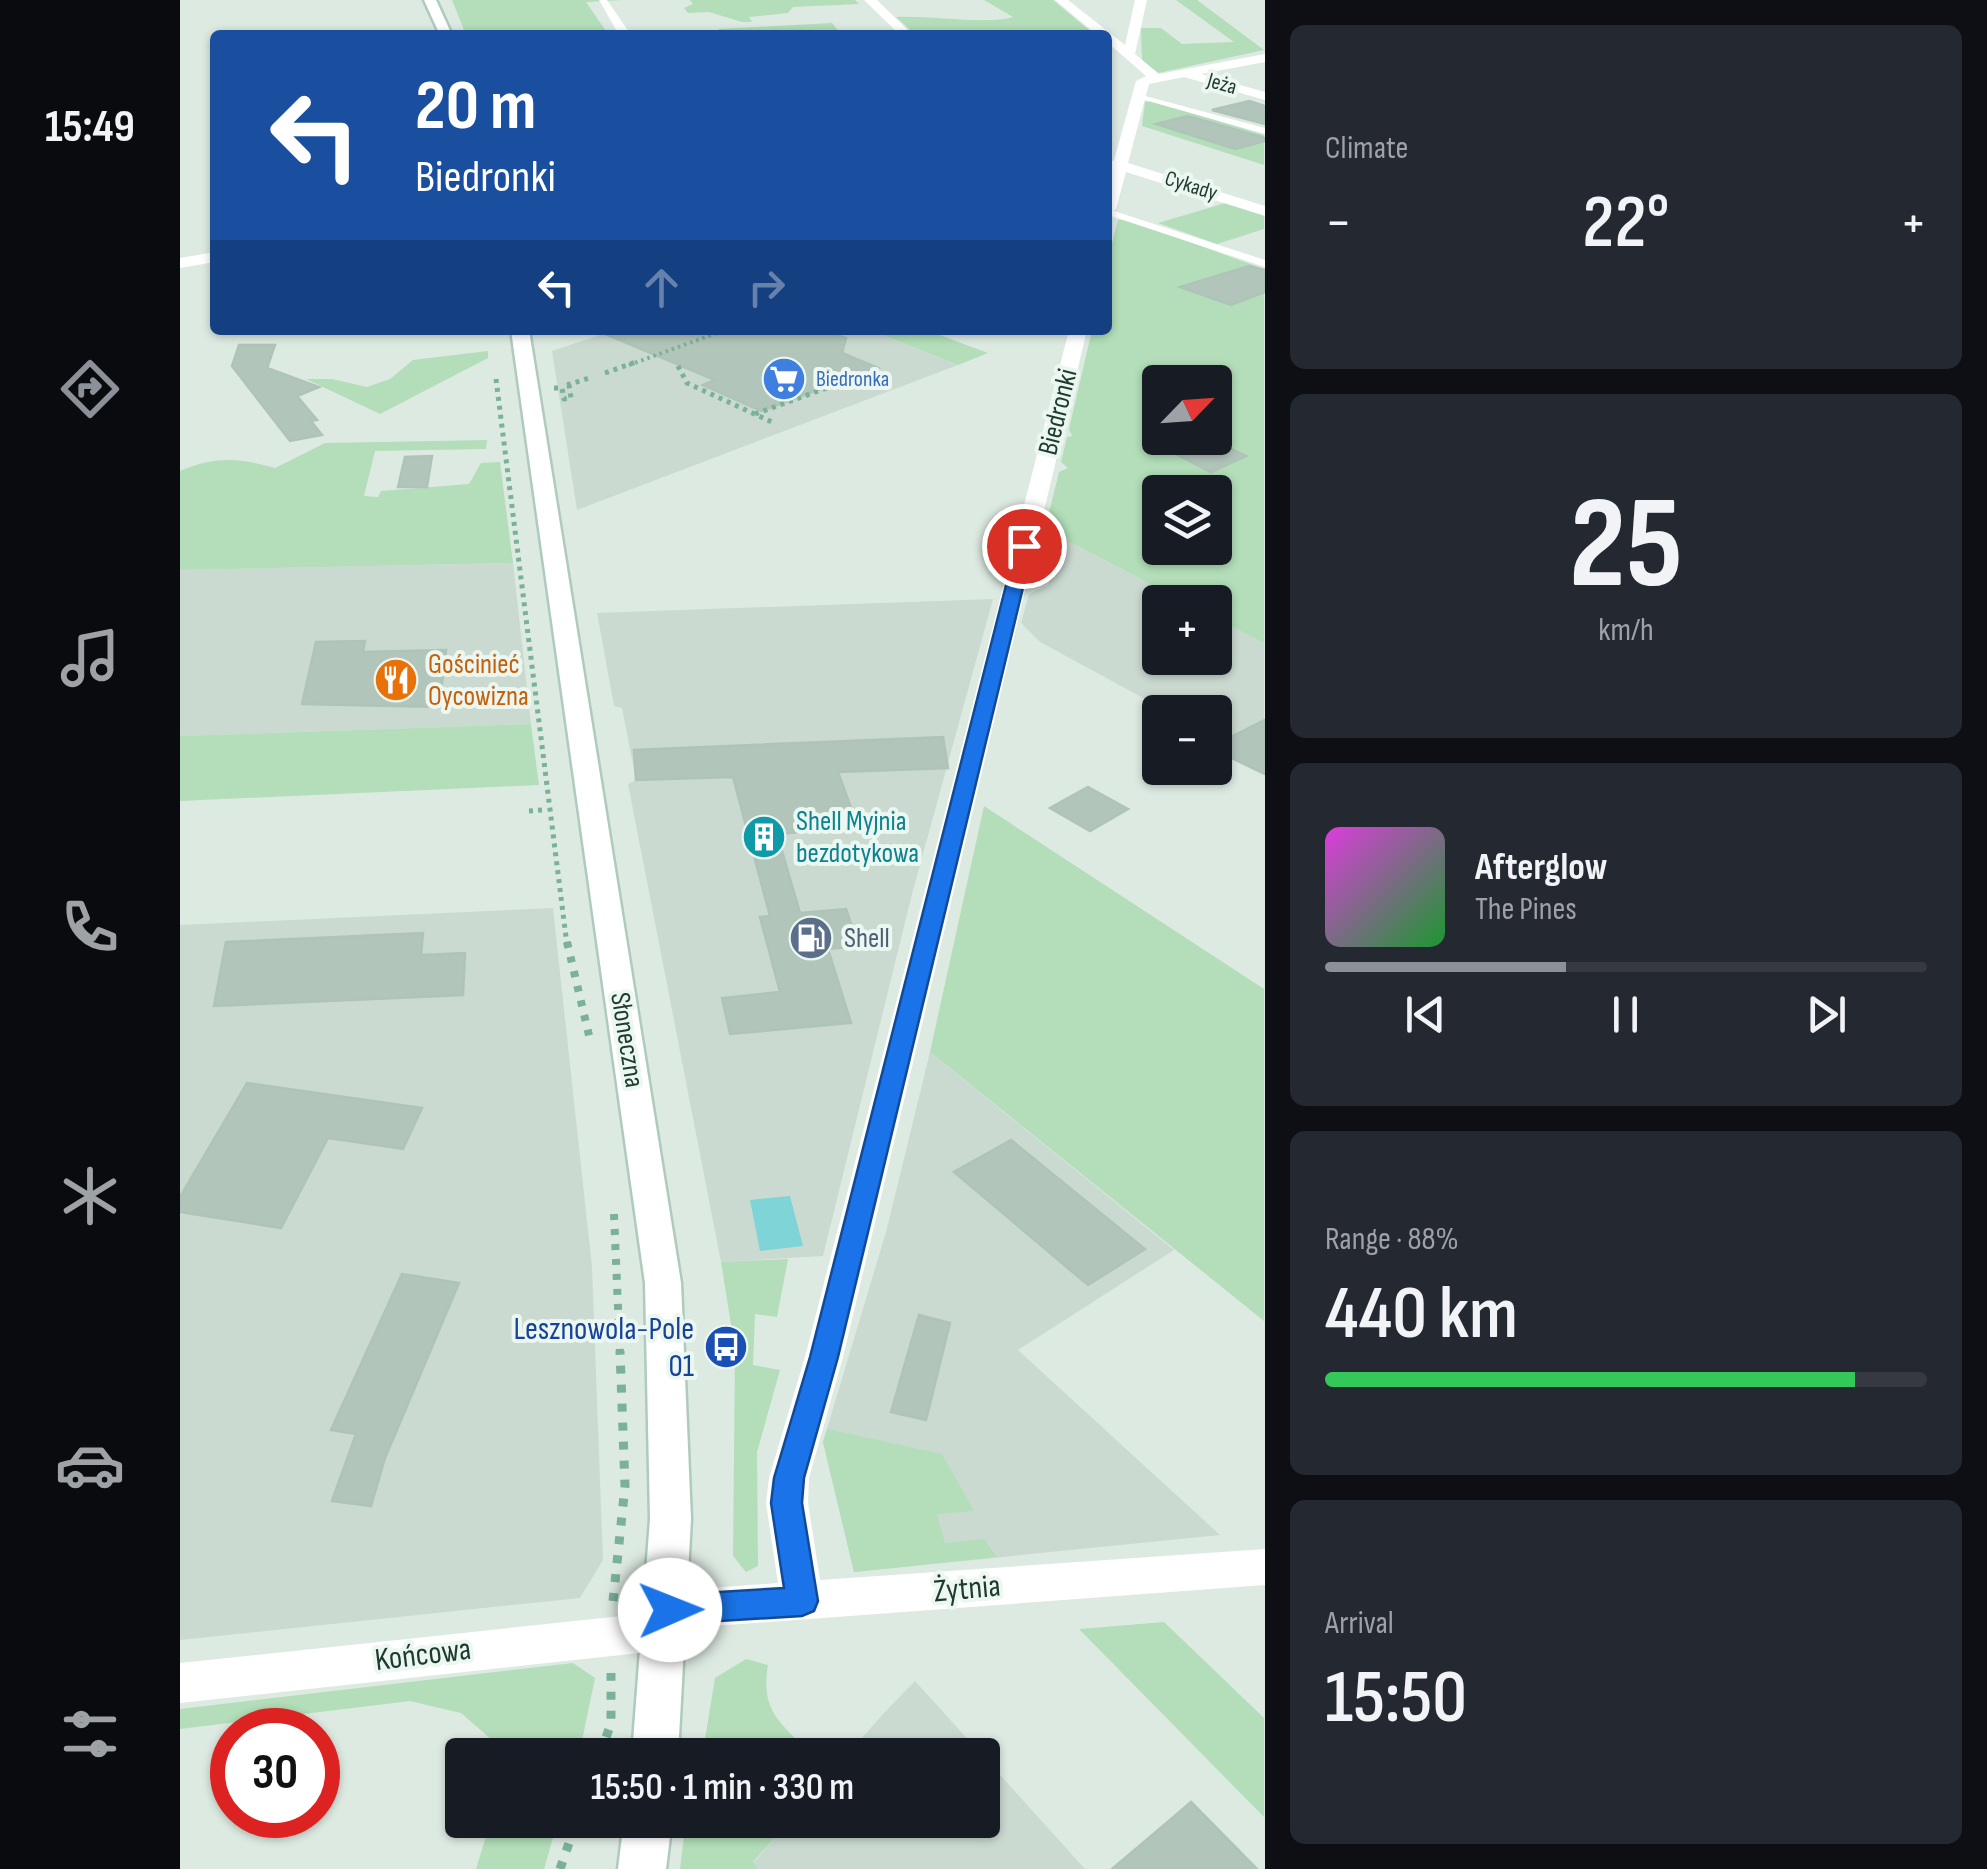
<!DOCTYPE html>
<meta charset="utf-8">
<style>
:root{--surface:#171b24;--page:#242831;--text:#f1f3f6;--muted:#9ea1a6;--line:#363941;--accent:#8c9099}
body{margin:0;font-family:"Sofia Sans Condensed",sans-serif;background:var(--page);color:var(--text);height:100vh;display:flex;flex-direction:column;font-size:38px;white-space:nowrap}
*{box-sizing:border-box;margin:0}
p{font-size:32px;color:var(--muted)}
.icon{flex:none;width:55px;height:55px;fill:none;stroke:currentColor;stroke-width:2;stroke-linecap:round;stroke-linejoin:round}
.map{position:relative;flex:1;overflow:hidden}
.drawer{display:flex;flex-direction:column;gap:25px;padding:25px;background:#0d0f14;width:722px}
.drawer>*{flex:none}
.banner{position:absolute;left:30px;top:30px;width:902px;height:305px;border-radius:10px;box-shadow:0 2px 8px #0004;background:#1a4fa0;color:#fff;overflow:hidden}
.needle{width:65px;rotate:65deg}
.controls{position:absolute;left:962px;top:365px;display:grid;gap:20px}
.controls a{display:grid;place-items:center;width:90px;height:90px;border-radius:10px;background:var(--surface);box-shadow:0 2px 8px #0004;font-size:50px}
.speed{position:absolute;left:30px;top:1708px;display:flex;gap:20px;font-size:50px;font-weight:700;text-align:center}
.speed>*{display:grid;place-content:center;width:130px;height:130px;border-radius:50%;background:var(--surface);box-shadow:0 2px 8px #0004;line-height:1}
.speed .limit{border:15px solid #d22;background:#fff;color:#111}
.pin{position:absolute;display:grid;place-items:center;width:85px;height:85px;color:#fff;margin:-42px;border:5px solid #fff;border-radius:50%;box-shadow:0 2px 10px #0007}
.me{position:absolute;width:110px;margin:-55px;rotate:89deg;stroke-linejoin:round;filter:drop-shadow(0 0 8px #0008)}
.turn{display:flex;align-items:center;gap:35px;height:210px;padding:0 40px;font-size:45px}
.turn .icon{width:130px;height:130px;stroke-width:2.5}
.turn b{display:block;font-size:70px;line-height:85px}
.lanes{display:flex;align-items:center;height:95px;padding:0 40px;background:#0003;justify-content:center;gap:50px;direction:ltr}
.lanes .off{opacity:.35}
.big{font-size:75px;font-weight:600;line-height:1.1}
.drawer .tile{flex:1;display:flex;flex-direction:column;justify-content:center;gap:15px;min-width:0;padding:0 35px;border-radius:15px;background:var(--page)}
.drawer .dial{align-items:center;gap:0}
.dial b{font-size:130px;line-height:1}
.song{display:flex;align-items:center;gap:30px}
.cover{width:120px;height:120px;border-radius:15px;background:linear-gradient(135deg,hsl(300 70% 55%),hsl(130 70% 35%))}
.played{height:10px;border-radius:5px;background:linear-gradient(90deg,var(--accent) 40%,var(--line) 40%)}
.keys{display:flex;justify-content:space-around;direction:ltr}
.heat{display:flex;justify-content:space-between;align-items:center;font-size:55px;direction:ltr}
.charge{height:15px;border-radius:8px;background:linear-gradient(90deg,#34c759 88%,var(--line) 0)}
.trip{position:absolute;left:265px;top:1738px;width:555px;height:100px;border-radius:10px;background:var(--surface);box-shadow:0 2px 8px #0004;font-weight:600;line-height:100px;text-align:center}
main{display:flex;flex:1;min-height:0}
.menu{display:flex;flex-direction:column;width:180px;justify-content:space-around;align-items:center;background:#090b0e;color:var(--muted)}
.menu .icon{width:70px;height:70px}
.menu .on{color:var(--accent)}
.menu b{font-size:45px;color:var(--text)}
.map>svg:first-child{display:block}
.built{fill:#cbdad1}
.green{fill:#b3deb9;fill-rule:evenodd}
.water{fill:#7ed4d6}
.building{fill:#b2c5bb;stroke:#afc4b8;stroke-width:2.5}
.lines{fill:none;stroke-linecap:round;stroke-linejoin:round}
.secondary-casing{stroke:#afcbbd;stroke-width:5}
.path-far3{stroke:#7ab198;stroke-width:4;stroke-dasharray:2.5 4;stroke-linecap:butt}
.path-far2{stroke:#7ab198;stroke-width:5;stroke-dasharray:4 5;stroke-linecap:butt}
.path-far1{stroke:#7ab198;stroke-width:8;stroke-dasharray:6 9;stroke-linecap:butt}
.path{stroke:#7ab198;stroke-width:9;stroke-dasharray:8 11;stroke-linecap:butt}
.service{fill:#fff;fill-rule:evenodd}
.minor{fill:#fff;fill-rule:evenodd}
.secondary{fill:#fff;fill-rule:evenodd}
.route{fill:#1a73e8;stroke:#114b97;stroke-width:2.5}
.labels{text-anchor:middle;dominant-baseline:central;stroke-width:8;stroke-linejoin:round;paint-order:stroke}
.far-street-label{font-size:22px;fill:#1d3b2f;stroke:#edf7f1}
.far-shop-label{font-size:22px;fill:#366cbe;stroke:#edf7f1;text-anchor:start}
.street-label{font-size:28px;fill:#1d3b2f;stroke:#edf7f1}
.food-label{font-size:28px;fill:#c56008;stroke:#edf7f1;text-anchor:start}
.culture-label{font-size:28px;fill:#0d838f;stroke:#edf7f1;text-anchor:start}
.service-label{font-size:28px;fill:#4e5e75;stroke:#edf7f1;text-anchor:start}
.near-transit-label{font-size:32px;fill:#164399;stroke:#edf7f1;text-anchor:end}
.near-street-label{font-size:32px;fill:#1d3b2f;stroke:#edf7f1}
</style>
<main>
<nav class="menu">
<b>15:49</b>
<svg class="icon on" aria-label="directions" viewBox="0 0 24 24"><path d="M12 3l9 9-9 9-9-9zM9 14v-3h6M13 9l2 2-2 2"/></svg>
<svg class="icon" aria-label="music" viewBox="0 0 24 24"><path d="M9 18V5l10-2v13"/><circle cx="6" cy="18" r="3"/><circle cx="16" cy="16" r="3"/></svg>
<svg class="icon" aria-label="phone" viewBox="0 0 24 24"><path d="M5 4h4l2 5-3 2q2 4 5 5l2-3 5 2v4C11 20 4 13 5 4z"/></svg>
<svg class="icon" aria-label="climate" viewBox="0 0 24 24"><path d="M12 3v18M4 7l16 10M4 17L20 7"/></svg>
<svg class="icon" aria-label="car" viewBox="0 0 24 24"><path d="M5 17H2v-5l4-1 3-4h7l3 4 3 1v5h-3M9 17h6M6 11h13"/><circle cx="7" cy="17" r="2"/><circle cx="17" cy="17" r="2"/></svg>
<svg class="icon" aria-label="filters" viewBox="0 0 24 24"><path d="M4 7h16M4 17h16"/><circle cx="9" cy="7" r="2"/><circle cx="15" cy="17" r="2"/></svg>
</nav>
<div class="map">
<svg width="1085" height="1869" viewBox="0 0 1085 1869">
<rect width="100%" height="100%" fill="#ddeae2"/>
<g class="built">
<path d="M435 330H691L778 365 397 510 372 351Z"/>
<path d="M865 529 1005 602H980V658H1035V618L1084 643V756L1051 737 1035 735V712H989L860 642 841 623 849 594 868 585 871 574 857 561Z"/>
<path d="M333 563 351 724 0 736V570Z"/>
<path d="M813 599 732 894 643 1256 541 1262 448 784 456 780 442 708 434 706 417 613Z"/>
<path d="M373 908 412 1267 423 1560 400 1598 0 1640V925Z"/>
<path d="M750 1052 994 1250 838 1350 1040 1535 674 1572 643 1442 706 1232Z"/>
<path d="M735 1681 802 1755H667L704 1713Z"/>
<path d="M803 1756 905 1869H578L573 1863 611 1820H802Z"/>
</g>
<g class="green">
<path d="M272 0H442L406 2 428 34 286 35Z"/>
<path d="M510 0H675L679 4 613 7 608 13 569 17 572 22H562L529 12 508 13 504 8 513 4Z"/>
<path d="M804 0H873L915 35H736L716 17C745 15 811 25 833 17Z"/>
<path d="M996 0H1017L1084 50 978 73 962 60 961 28H981L1002 44 1054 42Z"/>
<path d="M652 23 662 35H548L538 29Z"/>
<path d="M973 101 1084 135V165L962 126 965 102Z"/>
<path d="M1049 202 1084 214V229L1037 244 978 223Z"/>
<path d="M946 219 1084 269V643L1035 618V602H1005L865 529 879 472 888 468 881 462 887 437 892 436 889 429 912 330H928V259L938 220ZM980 382H1035V438H980ZM980 492H1035V548H980Z"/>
<path d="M691 330 735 334 746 330 808 353 778 365Z"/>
<path d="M308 351V358L200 414 126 379H152L187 387 210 379 233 360Z"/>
<path d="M307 440 306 449 195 451 184 496 198 497 201 491 289 484 301 463 320 462 333 563 0 570V471C36 456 58 458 95 468L145 443Z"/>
<path d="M351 724 359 785 0 801V736Z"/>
<path d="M804 806 1084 989V1321L750 1052Z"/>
<path d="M608 1259 597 1317 575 1314 573 1365 600 1370 577 1452 578 1566 566 1572 553 1556 555 1349 541 1262Z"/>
<path d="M647 1429 762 1454 794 1511 757 1514 765 1543 804 1539 817 1557 674 1572 643 1442Z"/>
<path d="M984 1622 1084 1718V1817L899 1629Z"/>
<path d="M566 1659 588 1665C580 1712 601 1723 632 1755H515L517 1739H525L535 1678Z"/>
<path d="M393 1663 415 1678 399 1755H312V1740L281 1713 230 1701 0 1729V1709Z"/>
<path d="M311 1820H378L364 1869H296Z"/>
<path d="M506 1820H611L573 1862 578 1869H500Z"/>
</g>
<path class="water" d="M610 1196 623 1246 580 1251 570 1200Z"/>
<g class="building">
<path d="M1069 101 1085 106V124L1032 110Z"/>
<path d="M1008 116 1085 138V141L1055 149 976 124Z"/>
<path d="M1069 266 1085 270V292L1051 305 1000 287Z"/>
<path d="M416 330H639L666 338 662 353 698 368 581 411 523 385 535 380Z"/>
<path d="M59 345H95L87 368 139 387 117 396 137 420 131 421 142 435 110 441 52 366Z"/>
<path d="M1032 440 1066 456 1031 472 994 453Z"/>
<path d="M252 456 247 487H218L225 457Z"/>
<path d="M185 641 183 652 266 650 259 707 122 704 136 642Z"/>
<path d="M1085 720V774L1035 750V745Z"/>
<path d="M763 737 768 768 658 772 678 827 597 834 620 913 666 909 679 946 648 949 671 1023 550 1034 542 998 600 992 580 917 590 916 553 777 456 780 454 750Z"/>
<path d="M908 787 948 809 910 831 870 808Z"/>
<path d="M243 933 241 955 285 953 283 995 34 1006 46 942Z"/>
<path d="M67 1083 242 1108 223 1149 148 1138 101 1228 0 1212V1197Z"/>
<path d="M831 1140 965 1249 908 1285 774 1172Z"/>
<path d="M222 1274 279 1283 205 1458 191 1506 152 1501 176 1434 151 1430Z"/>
<path d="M739 1315 770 1323 746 1420 711 1412Z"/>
<path d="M1011 1802 1077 1869H932L990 1820Z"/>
</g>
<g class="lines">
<g class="secondary-casing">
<g id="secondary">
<path d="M244 0H256L272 35H260Z"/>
<path d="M331 330H349L501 1283 511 1519 498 1755H452L470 1519 465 1283Z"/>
<path d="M444 1820H492L486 1869H438Z"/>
</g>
</g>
<path class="path-far3" d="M449 365 545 330"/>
<g class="path-far2">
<path d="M498 366 507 383 594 423"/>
<path d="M425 373 456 362"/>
<path d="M316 379 387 945"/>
<path d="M387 385 409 378"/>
<path d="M374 388H382L384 399 391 398 389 385"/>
<path d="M575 414 685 374"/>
<path d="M349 811 362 810"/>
</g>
<g class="path-far1">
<path d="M387 942 411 1044"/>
<path d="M434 1214 440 1354"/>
</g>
<g class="path">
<path d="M433 1601 445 1486 440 1351"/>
<path d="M420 1755 431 1723V1673"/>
<path d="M380 1869 397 1820"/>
</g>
<g class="service">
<path d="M954 93 1085 128V134L954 97Z"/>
<path d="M928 209 1085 260V267L928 215Z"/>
</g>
<g class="minor">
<path d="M419 0H427L451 35H439Z"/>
<path d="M684 0H697L733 35H720Z"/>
<path d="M875 0H888L945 45 955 0H967L955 54 979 74 1085 54V62L1021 74 1085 92V100L1004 77 969 84 948 163 1085 206V216L946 172 936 209 928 214V164L934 160 956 81 966 76 928 43V35H917Z"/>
<path d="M35 252V262L0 268V258Z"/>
<path d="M889 330H907L663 1357 629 1478 628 1503 640 1580 1085 1549V1585L507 1628 502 1645 487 1650 0 1703V1663L470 1613 475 1597 490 1591 598 1583 586 1503 589 1478 625 1357Z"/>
</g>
<use href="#secondary" class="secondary"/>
</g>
<path class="route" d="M844 540 853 546 658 1357 624 1478 622 1503 638 1601 634 1611 622 1616 490 1624 478 1620 473 1610 478 1599 490 1595 604 1588 591 1503 594 1478 630 1357 836 546Z"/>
<defs>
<g id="supermarket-disc" transform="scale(2.25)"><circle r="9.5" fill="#3f7fe0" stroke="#edf7f1"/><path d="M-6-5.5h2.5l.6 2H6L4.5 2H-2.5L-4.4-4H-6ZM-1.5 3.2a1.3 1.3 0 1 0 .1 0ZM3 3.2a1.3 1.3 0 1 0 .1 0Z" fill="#fff"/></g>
<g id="restaurant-disc" transform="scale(2.25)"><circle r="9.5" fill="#e8710a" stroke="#edf7f1"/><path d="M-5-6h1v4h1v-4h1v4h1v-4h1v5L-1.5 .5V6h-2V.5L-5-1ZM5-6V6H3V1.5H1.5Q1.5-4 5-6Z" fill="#fff"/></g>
<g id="building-disc" transform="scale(2.25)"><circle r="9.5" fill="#0f9aa8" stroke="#edf7f1"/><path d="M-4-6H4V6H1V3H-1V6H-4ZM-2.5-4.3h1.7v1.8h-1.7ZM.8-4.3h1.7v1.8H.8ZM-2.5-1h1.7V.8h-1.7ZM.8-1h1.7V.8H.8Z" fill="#fff"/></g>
<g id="fuel-disc" transform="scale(2.25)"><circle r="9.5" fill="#5c6f8a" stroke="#edf7f1"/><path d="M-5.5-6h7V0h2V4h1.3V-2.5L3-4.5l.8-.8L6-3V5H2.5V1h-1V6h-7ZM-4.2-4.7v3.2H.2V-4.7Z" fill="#fff"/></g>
<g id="bus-disc" transform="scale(2.25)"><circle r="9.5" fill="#1a4fb4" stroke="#edf7f1"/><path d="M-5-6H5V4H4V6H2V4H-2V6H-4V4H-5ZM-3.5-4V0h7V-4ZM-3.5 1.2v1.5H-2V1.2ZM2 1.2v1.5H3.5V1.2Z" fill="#fff"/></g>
</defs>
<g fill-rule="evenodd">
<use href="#supermarket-disc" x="604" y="379"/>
<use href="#restaurant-disc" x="216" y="680"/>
<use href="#building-disc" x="584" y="837"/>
<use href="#fuel-disc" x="631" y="938"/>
<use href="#bus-disc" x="546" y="1347"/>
</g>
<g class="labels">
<g class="far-street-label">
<text transform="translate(1042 84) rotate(16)">Jeża</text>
<text transform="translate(1011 186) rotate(18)">Cykady</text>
</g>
<g class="far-shop-label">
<text x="636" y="379">Biedronka</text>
</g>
<g class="street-label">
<text transform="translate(878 412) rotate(-76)">Biedronki</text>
<text transform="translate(447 1040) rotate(81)">Słoneczna</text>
</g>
<g class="food-label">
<text x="248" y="664">Gościnieć<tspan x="248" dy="32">Oycowizna</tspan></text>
</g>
<g class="culture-label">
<text x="616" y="821">Shell Myjnia<tspan x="616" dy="32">bezdotykowa</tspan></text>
</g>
<g class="service-label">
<text x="664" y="938">Shell</text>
</g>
<g class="near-transit-label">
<text x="514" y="1329">Lesznowola-Pole<tspan x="514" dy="37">01</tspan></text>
</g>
<g class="near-street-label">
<text transform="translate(787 1589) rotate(-5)">Żytnia</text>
<text transform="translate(243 1655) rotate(-7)">Końcowa</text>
</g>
</g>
</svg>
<div class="controls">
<a><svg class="needle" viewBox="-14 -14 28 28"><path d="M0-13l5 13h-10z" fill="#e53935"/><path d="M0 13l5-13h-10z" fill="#9ea1a6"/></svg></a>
<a><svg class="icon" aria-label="layers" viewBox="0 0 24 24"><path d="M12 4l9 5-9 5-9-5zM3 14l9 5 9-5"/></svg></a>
<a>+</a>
<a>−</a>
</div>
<div class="speed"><div class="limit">30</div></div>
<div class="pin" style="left:844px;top:546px;background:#d93025"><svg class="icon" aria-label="arrive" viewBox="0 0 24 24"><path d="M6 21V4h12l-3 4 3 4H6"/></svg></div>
<svg class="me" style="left:490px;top:1610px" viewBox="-20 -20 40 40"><circle r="19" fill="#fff"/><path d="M0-13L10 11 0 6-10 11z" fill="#1a73e8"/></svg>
<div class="trip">15:50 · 1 min · 330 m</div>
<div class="banner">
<div class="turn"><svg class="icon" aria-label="left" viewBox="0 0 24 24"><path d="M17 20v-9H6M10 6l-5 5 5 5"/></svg><div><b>20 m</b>Biedronki</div></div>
<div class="lanes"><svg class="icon" aria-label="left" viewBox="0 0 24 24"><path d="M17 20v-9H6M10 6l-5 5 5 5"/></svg><svg class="icon off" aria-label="ahead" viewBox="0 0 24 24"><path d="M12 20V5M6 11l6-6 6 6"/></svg><svg class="icon off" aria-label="right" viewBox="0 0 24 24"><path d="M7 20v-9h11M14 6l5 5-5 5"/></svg></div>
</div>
</div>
<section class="drawer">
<div class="tile"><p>Climate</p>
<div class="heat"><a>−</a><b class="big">22°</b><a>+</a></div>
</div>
<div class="tile dial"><b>25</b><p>km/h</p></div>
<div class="tile">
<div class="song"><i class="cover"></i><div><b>Afterglow</b><p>The Pines</p></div></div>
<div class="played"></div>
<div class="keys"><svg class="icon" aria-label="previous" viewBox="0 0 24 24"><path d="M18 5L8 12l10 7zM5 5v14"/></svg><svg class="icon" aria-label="pause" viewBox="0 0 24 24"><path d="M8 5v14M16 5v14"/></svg><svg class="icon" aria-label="next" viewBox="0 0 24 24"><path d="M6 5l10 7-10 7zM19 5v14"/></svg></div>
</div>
<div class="tile"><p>Range · 88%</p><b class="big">440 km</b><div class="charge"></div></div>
<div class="tile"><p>Arrival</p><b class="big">15:50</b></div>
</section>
</main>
